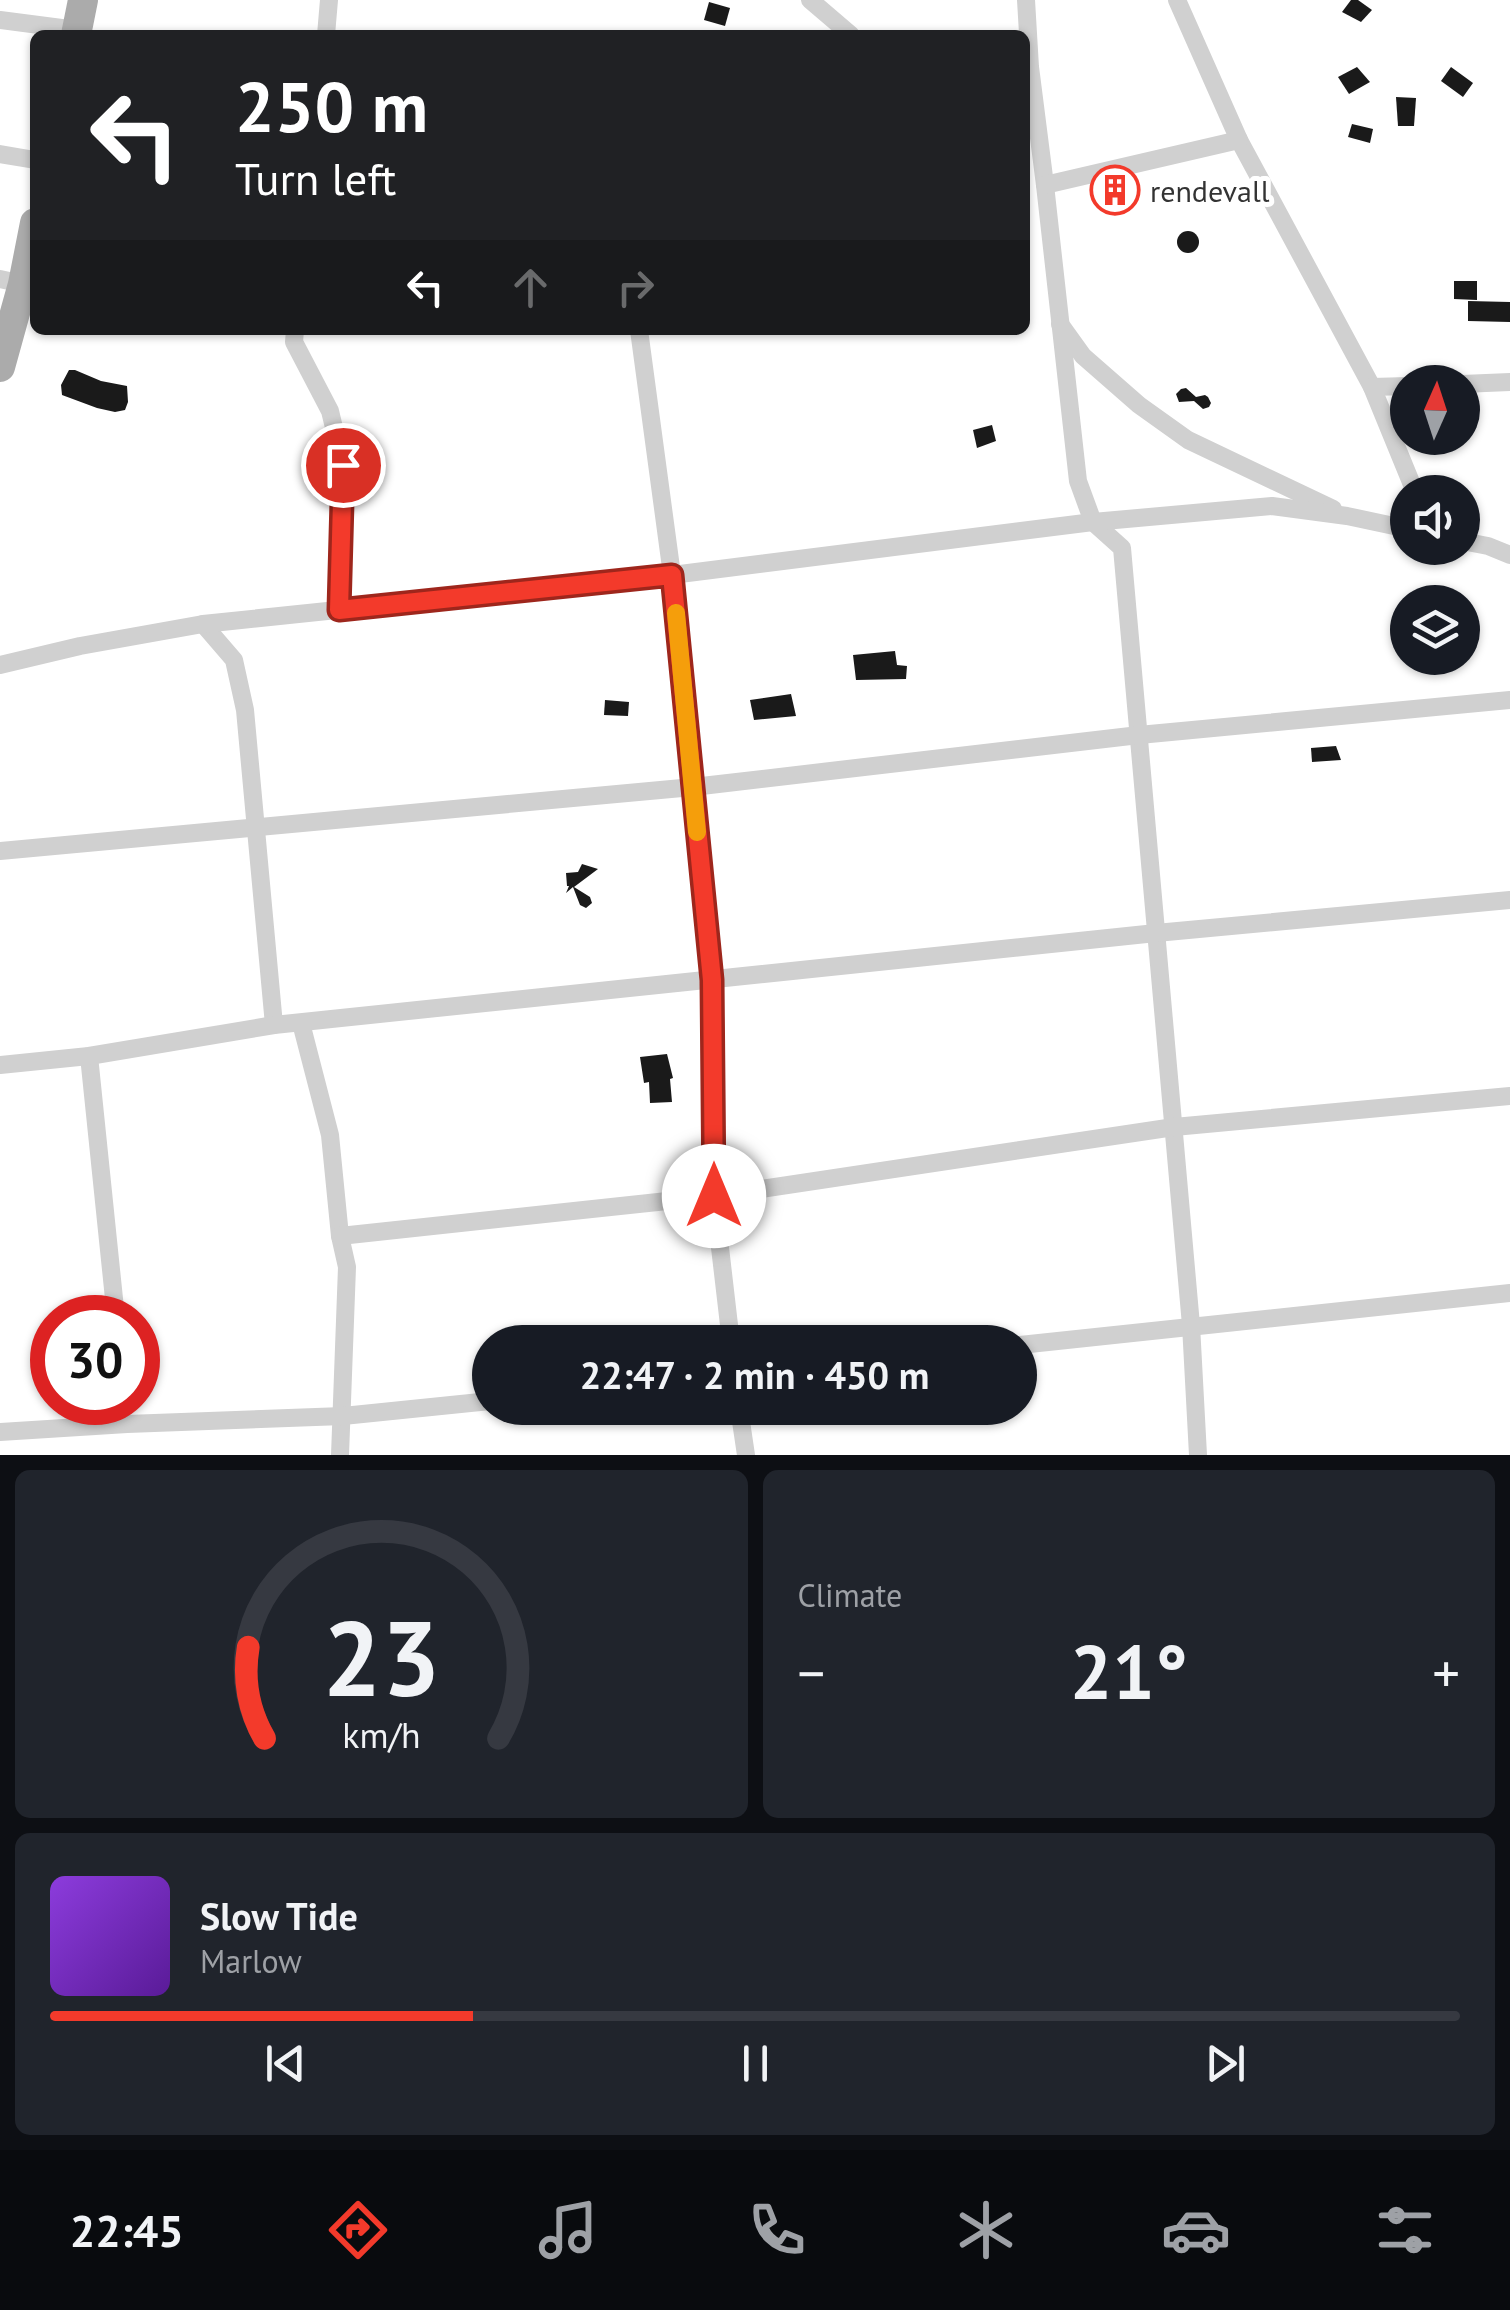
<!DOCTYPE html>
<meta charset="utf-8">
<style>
:root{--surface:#171b24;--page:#20242c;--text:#f1f3f6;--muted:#9ea1a6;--line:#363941;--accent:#f33a2b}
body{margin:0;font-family:"PT Sans",sans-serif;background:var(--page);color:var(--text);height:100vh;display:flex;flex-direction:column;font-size:38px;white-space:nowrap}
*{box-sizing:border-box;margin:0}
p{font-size:32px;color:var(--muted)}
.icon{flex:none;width:55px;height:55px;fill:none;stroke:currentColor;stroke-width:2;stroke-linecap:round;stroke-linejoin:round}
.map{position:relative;height:1455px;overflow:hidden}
.details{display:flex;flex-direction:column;gap:15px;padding:15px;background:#0d0f14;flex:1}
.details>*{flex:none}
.guide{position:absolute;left:30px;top:30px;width:1000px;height:305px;border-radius:15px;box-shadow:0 2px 8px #0004;background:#202124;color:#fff;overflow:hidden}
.needle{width:65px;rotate:3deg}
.fabs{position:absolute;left:1390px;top:365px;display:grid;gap:20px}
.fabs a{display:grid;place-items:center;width:90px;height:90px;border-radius:50%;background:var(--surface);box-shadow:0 2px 8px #0004;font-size:50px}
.speed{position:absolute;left:30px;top:1295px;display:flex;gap:20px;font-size:50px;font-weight:700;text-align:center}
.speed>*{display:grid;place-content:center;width:130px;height:130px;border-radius:50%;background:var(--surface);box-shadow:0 2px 8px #0004;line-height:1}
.speed .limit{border:15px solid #d22;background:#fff;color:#111}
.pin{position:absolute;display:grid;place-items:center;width:85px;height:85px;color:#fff;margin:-42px;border:5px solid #fff;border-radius:50%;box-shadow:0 2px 10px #0007}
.me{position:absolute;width:110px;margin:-55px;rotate:0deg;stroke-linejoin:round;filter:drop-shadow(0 0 8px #0008)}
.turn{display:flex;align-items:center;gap:35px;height:210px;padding:0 40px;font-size:45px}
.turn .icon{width:130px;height:130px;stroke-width:2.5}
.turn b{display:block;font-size:70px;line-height:85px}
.lanes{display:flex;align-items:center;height:95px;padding:0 40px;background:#0003;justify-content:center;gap:50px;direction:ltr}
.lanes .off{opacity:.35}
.big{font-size:75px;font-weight:700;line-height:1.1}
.details .tile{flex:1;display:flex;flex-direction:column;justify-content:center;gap:15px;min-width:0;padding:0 35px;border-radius:15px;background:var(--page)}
.details .dial{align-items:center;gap:0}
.dial svg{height:260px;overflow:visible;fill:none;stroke:var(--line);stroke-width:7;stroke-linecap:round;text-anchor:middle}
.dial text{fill:var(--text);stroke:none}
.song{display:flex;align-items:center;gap:30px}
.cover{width:120px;height:120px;border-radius:15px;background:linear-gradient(135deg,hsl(270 70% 55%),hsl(270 70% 35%))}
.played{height:10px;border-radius:5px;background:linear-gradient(90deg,var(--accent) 30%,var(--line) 30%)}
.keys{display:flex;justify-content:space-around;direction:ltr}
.heat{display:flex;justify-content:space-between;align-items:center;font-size:55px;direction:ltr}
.details .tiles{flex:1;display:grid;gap:15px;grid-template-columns:1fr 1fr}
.tile:last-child{grid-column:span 2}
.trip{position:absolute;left:472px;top:1325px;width:565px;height:100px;border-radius:50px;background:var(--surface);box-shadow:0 2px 8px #0004;font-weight:700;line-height:100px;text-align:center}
.dock{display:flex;height:160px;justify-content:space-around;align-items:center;background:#090b0e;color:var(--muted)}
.dock .icon{width:70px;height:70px}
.dock .current{color:var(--accent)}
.dock b{font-size:45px;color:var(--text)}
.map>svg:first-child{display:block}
.building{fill:#1a1a1a}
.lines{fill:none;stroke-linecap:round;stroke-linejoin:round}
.street{stroke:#d0d0d0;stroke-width:18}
.primary{stroke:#ababab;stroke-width:30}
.route-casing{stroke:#9e261c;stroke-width:25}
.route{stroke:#f33a2b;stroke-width:18}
.slow{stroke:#f59e0b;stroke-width:18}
.labels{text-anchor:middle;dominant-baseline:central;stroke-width:10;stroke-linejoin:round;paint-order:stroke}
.poi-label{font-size:30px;fill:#333;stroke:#fff;text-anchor:start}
</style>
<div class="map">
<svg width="1510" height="1455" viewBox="0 0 1510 1455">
<rect width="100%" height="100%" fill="#fff"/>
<g class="building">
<path d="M1351 0H1358L1372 10 1361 22 1342 12Z"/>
<path d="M709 2 730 8 725 26 704 20Z"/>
<path d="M1357 67 1370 82 1349 94 1338 77Z"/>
<path d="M1451 67 1473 83 1463 97 1441 81Z"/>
<path d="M1396 97 1416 98 1414 126H1398Z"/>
<path d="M1352 124 1373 129 1370 143 1348 137Z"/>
<circle cx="1188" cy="242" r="11"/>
<path d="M1454 281H1477V300L1454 299Z"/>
<path d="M1468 301 1510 302V322L1468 321Z"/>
<path d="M69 370H75L101 381 127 386 128 402 125 410 115 412 97 408 62 395 61 385Z"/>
<path d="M1186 388 1196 397 1205 395 1208 397 1211 403 1209 407 1203 409 1194 401 1179 402 1176 394 1181 389Z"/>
<path d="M992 425 996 441 977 448 973 430Z"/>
<path d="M895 651 897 665 907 666 906 679 856 680 853 655Z"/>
<path d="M791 694 796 716 754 720 750 700Z"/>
<path d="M605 700 629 702 628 716 604 715Z"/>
<path d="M1336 746 1341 760 1312 762 1311 748Z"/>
<path d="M582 864 598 869 574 887 590 897 592 903 586 908 580 905 573 887 566 893 569 886H567L566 873 578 872Z"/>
<path d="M667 1054 673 1078 670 1079 672 1102 650 1103 649 1082 644 1083 640 1057Z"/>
</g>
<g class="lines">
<g class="street">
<path d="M810 0 851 35"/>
<path d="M1026 0 1030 67 1045 185 1078 481 1093 522 1122 548 1191 1325 1198 1455"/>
<path d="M1177 0 1239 140 1372 387 1415 492"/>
<path d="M0 20 77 30"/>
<path d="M326 35 329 0"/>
<path d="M0 154 35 160"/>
<path d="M1045 185 1239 140"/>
<path d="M0 279 23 284"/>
<path d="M1060 324 1083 356 1139 405 1188 440 1333 509"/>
<path d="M295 330 294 342 330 411 343 465 339 610"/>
<path d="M639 330 672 575 712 980 714 1196 731 1342"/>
<path d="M1462 384 1510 382"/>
<path d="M1372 387 1408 386"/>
<path d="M1462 541 1488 546 1510 555"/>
<path d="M203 624 234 660 245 710 274 1025"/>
<path d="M0 665 80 646 203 624 672 575 1093 522 1272 506 1347 516 1408 529"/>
<path d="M0 851 693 787 1139 735 1510 700"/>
<path d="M301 1023 330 1135 340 1236 347 1267 340 1455"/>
<path d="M89 1056 116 1318"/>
<path d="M0 1065 89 1056 274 1025 1156 933 1510 900"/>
<path d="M340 1236 714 1196 1174 1127 1510 1096"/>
<path d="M1020 1345 1510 1293"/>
<path d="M739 1408 746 1455"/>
<path d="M0 1432 127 1424 343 1416 490 1401"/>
</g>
<g class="primary">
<path d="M76 35 83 0"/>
<path d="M0 367 23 284 35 223"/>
</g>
</g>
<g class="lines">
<g class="route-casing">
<path id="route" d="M343 465 339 610 672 575 712 980 714 1196"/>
</g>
<use href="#route" class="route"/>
<path class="slow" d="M676 613 697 832"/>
</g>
<defs>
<g id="building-ring" transform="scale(2.5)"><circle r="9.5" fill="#fff" stroke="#f33a2b" stroke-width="1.5"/><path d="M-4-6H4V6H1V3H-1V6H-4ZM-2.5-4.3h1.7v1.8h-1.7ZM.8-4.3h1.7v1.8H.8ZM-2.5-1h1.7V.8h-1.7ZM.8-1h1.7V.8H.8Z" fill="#f33a2b"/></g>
</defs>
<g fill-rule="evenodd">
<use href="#building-ring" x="1115" y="190"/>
</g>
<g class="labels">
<g class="poi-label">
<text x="1150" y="190">rendevall</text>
</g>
</g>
</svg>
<div class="fabs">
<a><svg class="needle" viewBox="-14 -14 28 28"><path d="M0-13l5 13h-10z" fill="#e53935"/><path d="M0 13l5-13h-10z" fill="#9ea1a6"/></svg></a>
<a><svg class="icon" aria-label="sound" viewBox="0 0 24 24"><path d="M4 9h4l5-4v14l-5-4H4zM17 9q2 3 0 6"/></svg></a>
<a><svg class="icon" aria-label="layers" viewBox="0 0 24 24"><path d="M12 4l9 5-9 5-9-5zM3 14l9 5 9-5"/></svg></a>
</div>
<div class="speed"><div class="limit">30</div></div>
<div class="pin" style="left:343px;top:465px;background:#d93025"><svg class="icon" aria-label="arrive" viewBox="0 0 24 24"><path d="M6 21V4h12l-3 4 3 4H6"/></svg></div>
<svg class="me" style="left:714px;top:1196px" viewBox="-20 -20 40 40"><circle r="19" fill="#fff"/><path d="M0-13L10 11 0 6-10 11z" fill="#f33a2b"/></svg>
<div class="trip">22:47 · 2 min · 450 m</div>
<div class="guide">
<div class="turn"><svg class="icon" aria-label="left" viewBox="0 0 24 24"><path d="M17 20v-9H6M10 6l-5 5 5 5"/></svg><div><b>250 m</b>Turn left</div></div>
<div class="lanes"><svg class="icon" aria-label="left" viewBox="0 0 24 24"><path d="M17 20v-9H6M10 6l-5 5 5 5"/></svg><svg class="icon off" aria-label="ahead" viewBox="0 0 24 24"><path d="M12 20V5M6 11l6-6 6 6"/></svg><svg class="icon off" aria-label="right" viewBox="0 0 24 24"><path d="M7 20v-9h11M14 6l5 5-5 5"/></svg></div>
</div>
</div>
<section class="details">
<div class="tiles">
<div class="tile dial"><svg viewBox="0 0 100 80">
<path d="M14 69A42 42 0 1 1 86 69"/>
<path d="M14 69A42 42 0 0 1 9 41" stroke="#f33a2b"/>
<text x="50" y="56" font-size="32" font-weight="700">23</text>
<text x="50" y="72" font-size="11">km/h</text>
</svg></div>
<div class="tile"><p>Climate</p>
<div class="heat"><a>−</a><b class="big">21°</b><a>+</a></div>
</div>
<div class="tile">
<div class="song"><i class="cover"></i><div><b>Slow Tide</b><p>Marlow</p></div></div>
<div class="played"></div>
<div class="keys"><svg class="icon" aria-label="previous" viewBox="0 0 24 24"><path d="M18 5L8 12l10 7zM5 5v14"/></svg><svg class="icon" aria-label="pause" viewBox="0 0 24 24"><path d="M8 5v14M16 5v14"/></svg><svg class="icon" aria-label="next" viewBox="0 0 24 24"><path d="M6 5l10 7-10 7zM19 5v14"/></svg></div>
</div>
</div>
</section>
<nav class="dock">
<b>22:45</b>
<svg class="icon current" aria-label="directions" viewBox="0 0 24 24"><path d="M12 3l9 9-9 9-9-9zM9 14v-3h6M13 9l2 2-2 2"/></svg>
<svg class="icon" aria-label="music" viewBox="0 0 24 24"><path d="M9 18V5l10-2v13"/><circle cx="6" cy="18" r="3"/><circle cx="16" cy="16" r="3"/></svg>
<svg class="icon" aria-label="phone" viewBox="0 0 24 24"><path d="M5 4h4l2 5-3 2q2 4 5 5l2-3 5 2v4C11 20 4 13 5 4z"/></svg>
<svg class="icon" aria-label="climate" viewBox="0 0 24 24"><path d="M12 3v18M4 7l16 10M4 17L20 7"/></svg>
<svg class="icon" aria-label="car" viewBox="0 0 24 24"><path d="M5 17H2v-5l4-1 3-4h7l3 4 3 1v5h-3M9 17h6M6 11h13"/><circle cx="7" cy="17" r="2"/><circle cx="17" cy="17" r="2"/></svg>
<svg class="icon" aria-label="filters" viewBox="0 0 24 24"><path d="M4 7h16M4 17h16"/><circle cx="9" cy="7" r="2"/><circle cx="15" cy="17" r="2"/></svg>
</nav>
